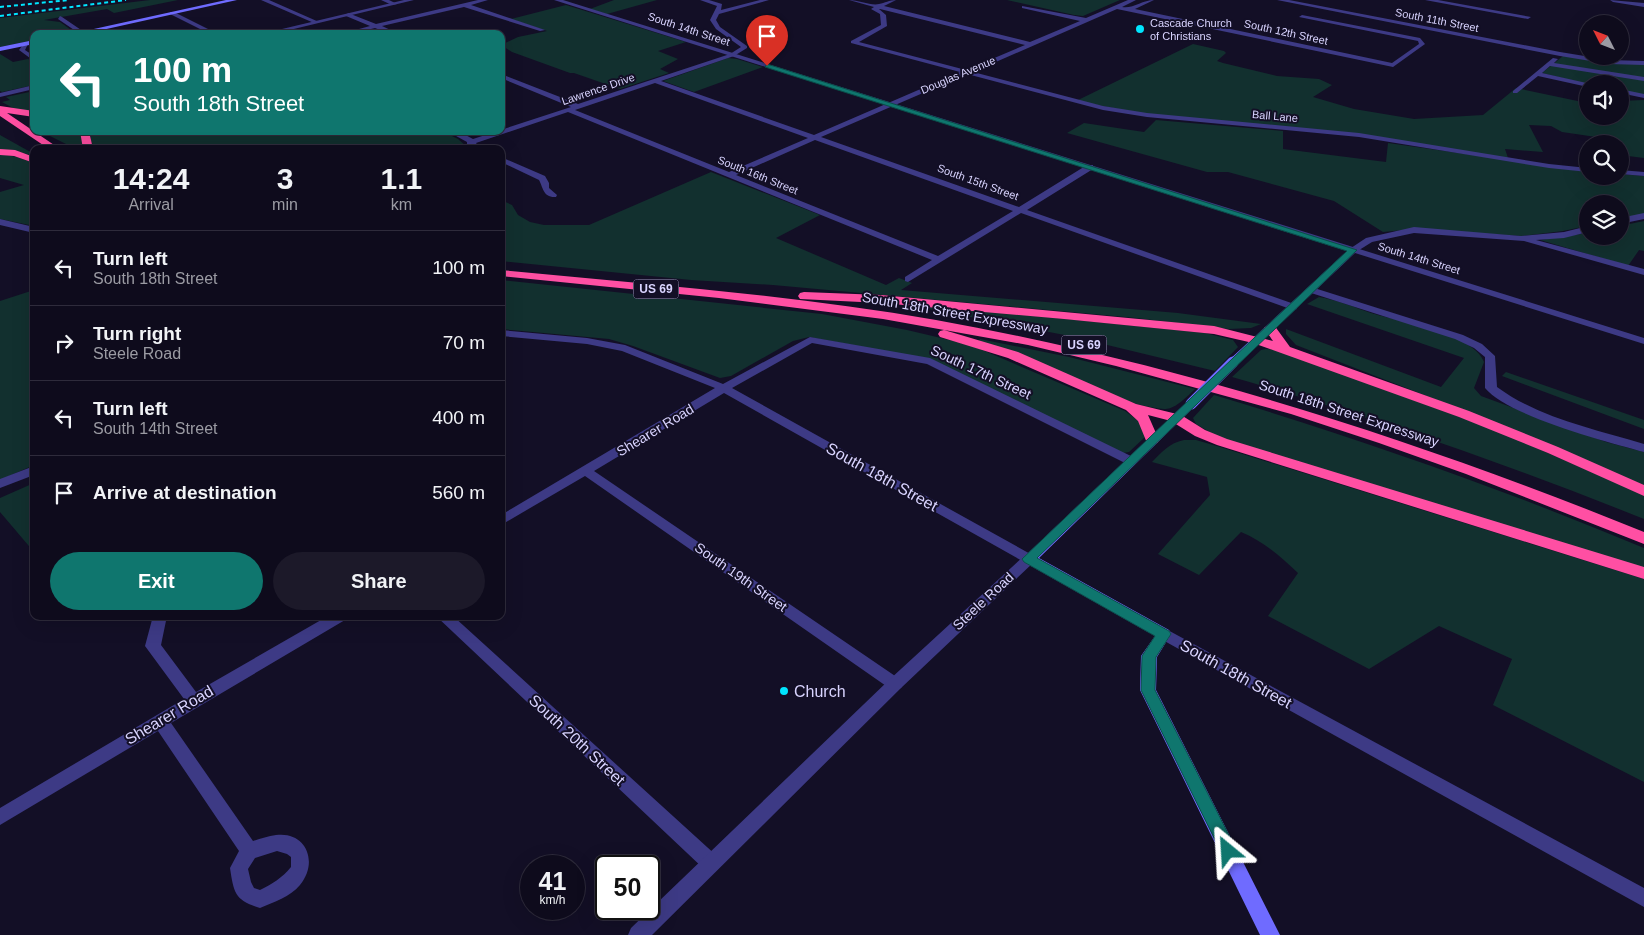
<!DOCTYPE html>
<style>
:root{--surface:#0e0b1c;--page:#1c1929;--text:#f1f3f6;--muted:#9b9ba3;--line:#2e2b3b;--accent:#0f766e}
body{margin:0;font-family:Arial,sans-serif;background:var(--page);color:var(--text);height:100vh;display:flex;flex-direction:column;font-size:19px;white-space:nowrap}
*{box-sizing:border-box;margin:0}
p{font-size:16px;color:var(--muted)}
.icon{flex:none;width:28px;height:28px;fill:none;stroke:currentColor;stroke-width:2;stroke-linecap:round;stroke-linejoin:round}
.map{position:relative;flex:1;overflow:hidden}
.sheet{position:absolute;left:30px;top:145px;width:475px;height:475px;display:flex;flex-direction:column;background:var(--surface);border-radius:10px;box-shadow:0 5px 20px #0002,0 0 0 1px var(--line)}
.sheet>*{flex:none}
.top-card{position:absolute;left:30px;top:30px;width:475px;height:105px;border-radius:10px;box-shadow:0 5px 20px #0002,0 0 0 1px var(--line);background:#0f766e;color:#fff;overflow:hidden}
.needle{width:32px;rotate:312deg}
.controls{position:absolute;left:1579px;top:15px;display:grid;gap:10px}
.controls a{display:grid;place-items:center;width:50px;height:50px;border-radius:50%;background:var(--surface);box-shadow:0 5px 20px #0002,0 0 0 1px var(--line);font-size:25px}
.speed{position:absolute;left:520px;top:855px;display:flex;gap:10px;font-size:25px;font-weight:700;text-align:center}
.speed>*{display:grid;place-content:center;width:65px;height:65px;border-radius:50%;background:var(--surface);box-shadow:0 5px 20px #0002,0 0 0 1px var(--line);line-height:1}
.speed small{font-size:12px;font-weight:400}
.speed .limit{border:2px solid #111;border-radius:8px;background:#fff;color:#111}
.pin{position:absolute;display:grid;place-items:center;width:42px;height:42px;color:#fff;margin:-51px -21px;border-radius:50% 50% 50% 0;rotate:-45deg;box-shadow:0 0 5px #0007}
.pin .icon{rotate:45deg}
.me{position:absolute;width:55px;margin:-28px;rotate:333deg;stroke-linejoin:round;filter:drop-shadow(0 0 4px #0008)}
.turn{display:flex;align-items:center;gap:18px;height:105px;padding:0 20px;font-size:22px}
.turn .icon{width:65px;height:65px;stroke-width:2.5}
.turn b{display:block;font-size:35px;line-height:42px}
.eta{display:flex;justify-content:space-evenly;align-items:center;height:85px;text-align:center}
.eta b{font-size:30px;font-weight:800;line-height:35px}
.primary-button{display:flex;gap:10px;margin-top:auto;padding:10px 20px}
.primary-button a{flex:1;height:58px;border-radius:30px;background:var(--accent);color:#fff;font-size:20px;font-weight:800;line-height:58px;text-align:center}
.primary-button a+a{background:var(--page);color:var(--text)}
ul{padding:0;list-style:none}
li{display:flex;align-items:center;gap:15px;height:75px;padding:0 20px;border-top:1px solid var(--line)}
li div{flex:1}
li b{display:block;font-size:19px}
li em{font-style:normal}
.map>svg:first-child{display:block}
.green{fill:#12302f}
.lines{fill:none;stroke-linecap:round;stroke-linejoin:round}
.minor{fill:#3d3a85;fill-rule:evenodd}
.tertiary{fill:#3d3a85;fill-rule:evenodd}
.secondary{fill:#6f6bff;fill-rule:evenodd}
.motorway{fill:#ff4fa3;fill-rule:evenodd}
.rail{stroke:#00e5ff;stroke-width:2;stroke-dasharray:4 3;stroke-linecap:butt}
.secondary-bridge{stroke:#6f6bff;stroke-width:11}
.route{fill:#0f766e;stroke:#0a4d48}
.poi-dot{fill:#00e5ff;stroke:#130f26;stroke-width:2}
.labels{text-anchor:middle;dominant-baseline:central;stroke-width:4;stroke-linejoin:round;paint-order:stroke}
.far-street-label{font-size:11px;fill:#d9d4ff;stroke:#130f26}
.far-poi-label{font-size:11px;fill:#d9d4ff;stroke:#130f26;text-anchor:start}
.shield{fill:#130f26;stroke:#9e99be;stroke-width:1}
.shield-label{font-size:12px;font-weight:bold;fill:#d9d4ff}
.street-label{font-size:14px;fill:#d9d4ff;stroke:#130f26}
.near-street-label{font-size:16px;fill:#d9d4ff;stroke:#130f26}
.near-poi-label{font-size:16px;fill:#d9d4ff;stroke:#130f26;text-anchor:start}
</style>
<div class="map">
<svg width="1644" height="935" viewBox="0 0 1644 935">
<rect width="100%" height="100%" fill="#130f26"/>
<path class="green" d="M150,0H178L114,13L107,9L44,20L60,22L74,32L63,34H34V40L0,47V18Z
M614,0H657L607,14L590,9Z
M1007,0H1120L1083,16L1074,15Z
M566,5L686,42L658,51L678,59L660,69L669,73L620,89L574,73H570L512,52L501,45L518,37L547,31L511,19Z
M1193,44L1224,51L1226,53L1217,61L1223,63L1277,76L1319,79L1332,85L1313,97L1354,109L1414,119L1483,115L1516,88L1587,103L1588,116H1620V101L1644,100V158L1620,155V144H1605L1603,138L1562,132L1551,126L1529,125L1543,152L1505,149L1508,158L1356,134L1150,115L1076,101Z
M0,54L13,62L28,59L34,62V85L2,92L0,91Z
M1563,56L1644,64V96L1620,91V84H1587L1542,73Z
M728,58L737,59L763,67L694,92L663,81Z
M34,91V112L13,108L2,102L10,100L6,97Z
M1156,120L1283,131V149L1386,162L1388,143L1587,171L1588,176H1620V174L1644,176V214L1620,219V204H1588L1587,226L1563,231L1521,236L1416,229L1383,232L1334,201L1228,172H1207L1067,133L1084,123L1144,132Z
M40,131H80L85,149H76Z
M91,131H442L458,139L466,146L459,149H95L91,141Z
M0,135L34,154V156L19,152L0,150Z
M0,154L17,157L34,163V226L0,219V192L24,185L0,178Z
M711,172L820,215L776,238L886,285L899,278L912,283L901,290L1178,313L1261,324L1251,328L1229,329L1136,318L773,285L691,280L501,261V200L512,205L518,215L530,222L544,225H589Z
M1644,221V251L1639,250L1628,266L1540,240L1587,233L1588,236H1620V226Z
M501,280L822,314L907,330L958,342L980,349L1125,411L1140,422L1145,437L1129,452L1123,453L918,357L809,337L793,341L731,376L720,378L633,346L609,339L501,329Z
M34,290V465L0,480V301Z
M1319,297C1337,300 1354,307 1371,313C1397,321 1475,334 1484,362L1474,388L1481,396L1606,442L1644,452V487L1437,400L1296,345L1286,334V329L1441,387L1464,358L1307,304Z
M918,304L1205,333L1233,340L1238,347L1215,371L1070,336L918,307Z
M980,339L1069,357L1195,389C1169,414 1170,411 1136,404L979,341Z
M1266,349L1276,350L1498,431L1644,495V519C1509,465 1372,417 1232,377L1261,350Z
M1506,372L1644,420V429L1502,376Z
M1214,395C1360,439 1503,489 1644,548V568L1218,437L1196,424L1193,418Z
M1184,440H1196L1220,447L1644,579V782L1493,705L1512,659L1439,626L1369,669L1268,616L1298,573C1280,556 1263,541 1241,532L1199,575L1158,554L1210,495L1207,477L1152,462C1162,452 1169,443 1184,440Z
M34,483V552L0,512V498Z"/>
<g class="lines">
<path class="minor" d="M261,0H269L319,22L314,23Z
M381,0H389L397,4L392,5Z
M478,0H488L471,5L545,30L540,31L464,7L382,26L399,34H390L375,28L351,34L348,32L370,26L346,16L348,13L376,24Z
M700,0H709L722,4L721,10L760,0H769L719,14L716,20L720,27L747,46V48L734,56L661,81L814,135L960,72L851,43V41L881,25L880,14L871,9L874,7L849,0C859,0 871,6 879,4C885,3 889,0 896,0L884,6L1030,42L1080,21L1022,8V6L1086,18L1128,0H1136L1122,7C1133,9 1142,0 1154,0L1135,9L1392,63L1419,44L1418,41L1299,17L1302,15L1420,38L1425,44L1393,67L1117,9L973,72L1103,106L1147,113L1359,133L1549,164L1588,168V172L1549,168L1359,137L1147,117L1103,110L967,74L821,137L1019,207L1087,165H1093V169L1027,210L1297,305V309L1293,310L1021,213L908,282L905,281V277L932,260L568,112L476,143L479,147L477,149H472L467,145V142L447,131H458L473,139L571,107L501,78V74L578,104L730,54L741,47L716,29L710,20L717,6ZM879,9H880L1025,45L966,70L859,42L887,26L886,15ZM655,83L808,138L729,172L575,110ZM815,140L1013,211L938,256L736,175Z
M1277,0H1289L1560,52L1609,60L1644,61V65L1609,64L1560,56Z
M1425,0H1438L1531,17L1528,19Z
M1610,0L1644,3V7L1613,2Z
M170,12H174L218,34H210L170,14Z
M60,16L62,17L87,34H80L58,19Z
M25,42L28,44L25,50L34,56V61L19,50Z
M1553,58L1558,59L1554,63L1644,77V81L1550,66L1542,73L1591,84H1588V87L1538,76L1517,93H1513V91Z
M1620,89L1644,94V98L1620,93Z
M501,157L545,176L549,183V188L557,195L556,197C543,198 543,187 539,180L501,162Z
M1620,170L1644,172V176L1620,174Z
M1644,213V219L1620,224V218Z
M0,219L34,227V233L0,225Z
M1588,226V232L1564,238L1536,240L1644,269V275L1524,241L1414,233L1372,242L1356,252H1350L1348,250L1366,238L1414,227L1521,236L1564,232Z
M1311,287L1463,335L1482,344L1495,356L1497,387C1539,418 1594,429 1644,444V452C1607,442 1508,416 1485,388V357L1474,348L1455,339L1308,292V288Z
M501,330L587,338L625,345L723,384L810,337L930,358L1135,458L1137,461L1131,465L1127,464L927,364L812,343L732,388L1034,556L1036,559L1034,562H1024L724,393L594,471L901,680L903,684L901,688L895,690L889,688L585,476L501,525V515L715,388L622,351L587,344L501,336Z
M34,466V475L0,488V479Z
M153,616H167L161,645L196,692L328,616H347L345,620L171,723L253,841C260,839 268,836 276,835C306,831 319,862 300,885C290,897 274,902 260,908C235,900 234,894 230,868L239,851L158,731L0,825V808L184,699L145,646ZM277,851L287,854L291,857V867C282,878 272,884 260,890L254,888L251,882L248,869L255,858Z
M436,616H453L718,857L720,863L718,869L711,872L704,869Z
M1164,628L1644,888V907L1159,638L1157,634L1159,630Z"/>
<path class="tertiary" d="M404,0H414L273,34H261Z
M554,0H563L1644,338V344L1355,253L1261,342H1253L1252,340L1253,338L1347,251Z
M34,85V89L0,97V93Z
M1029,554L1034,556L1036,559L1034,562L901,688L652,935H628L631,928L889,680L1024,556Z"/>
<path class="secondary" d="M226,0H237L84,34H71Z
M34,40V44L0,51V47Z
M1257,337L1261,338L1262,340L1261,342L1237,364H1229L1228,362L1229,360L1253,338Z
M1191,401L1197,404L1195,406L1039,558L1169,630L1171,634L1157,657L1156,690L1280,935H1260L1140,690L1141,656L1155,636L1024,562L1022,559L1187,402Z"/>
<path class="motorway" d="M0,106L34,111V117L7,113L60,149H49L0,116Z
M80,131H89L93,149H83Z
M0,149L15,150L34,157V163L14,156L0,155Z
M501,270C646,284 792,295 936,320C1180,364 1415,439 1644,532V544L1466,474L1379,443L1291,414L1116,366L1028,345L883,319L719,298L501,276Z
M804,292L881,295L1214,326L1273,341L1264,328L1270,324L1274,325L1290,347L1469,411L1558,447L1644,485V496L1548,453L1459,417L1253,343L1214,334L1064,319L881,303L800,299L798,296L800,293Z
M944,330L1018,352L1136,404L1181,415L1205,430L1227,439L1644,567V579L1217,445L1195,436L1171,421L1148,415L1159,440L1157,443H1147L1138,421L1126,410L1008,358L940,337L938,334L940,331Z"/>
<path class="rail" d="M0,7L69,0
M0,16L126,0"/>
<path class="secondary-bridge" d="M1191,404L1233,362"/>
</g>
<path class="route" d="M767,64L1357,250L1037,558L1169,631L1171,634L1156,657L1155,690L1234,845L1237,851L1234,856L1228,859L1223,856L1141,690L1142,656L1155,636L1024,562L1022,559L1254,338L1347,251L765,67Z"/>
<g class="poi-dot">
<circle cx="1140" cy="29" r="5"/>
<circle cx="784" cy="691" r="5"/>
</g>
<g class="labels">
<g class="far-street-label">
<text transform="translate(1437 20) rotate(11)">South 11th Street</text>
<text transform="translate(689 29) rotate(18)">South 14th Street</text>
<text transform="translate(1286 32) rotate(12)">South 12th Street</text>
<text transform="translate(958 75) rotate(-23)">Douglas Avenue</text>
<text transform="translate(598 89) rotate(-19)">Lawrence Drive</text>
<text transform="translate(1275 116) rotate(5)">Ball Lane</text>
<text transform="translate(758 175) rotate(22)">South 16th Street</text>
<text transform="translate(978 182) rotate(20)">South 15th Street</text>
<text transform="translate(1419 258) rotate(17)">South 14th Street</text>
</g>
<g class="far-poi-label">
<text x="1150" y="23">Cascade Church<tspan x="1150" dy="13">of Christians</tspan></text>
</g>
<g class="shield">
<rect x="633.5" y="279.5" width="45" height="19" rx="4"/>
<rect x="1061.5" y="335.5" width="45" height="19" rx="4"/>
</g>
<g class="shield-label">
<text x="656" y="289">US 69</text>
<text x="1084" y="345">US 69</text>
</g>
<g class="street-label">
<text transform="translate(955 313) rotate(10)">South 18th Street Expressway</text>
<text transform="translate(981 372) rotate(25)">South 17th Street</text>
<text transform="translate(1349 413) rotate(18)">South 18th Street Expressway</text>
<text transform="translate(655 430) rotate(-31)">Shearer Road</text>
<text transform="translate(741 577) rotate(35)">South 19th Street</text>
<text transform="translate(983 601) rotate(-43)">Steele Road</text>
</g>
<g class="near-street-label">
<text transform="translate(882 477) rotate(29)">South 18th Street</text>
<text transform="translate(1236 674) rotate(29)">South 18th Street</text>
<text transform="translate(169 715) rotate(-31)">Shearer Road</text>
<text transform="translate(577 740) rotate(43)">South 20th Street</text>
</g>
<g class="near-poi-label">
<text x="794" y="691">Church</text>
</g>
</g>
</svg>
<div class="controls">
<a><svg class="needle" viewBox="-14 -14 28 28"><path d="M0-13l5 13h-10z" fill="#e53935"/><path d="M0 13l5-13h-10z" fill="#9b9ba3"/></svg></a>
<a><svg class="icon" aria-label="sound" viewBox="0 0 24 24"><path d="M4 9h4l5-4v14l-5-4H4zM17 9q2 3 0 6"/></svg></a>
<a><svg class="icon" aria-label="search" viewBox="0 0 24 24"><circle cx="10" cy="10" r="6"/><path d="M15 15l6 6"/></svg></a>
<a><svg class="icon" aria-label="layers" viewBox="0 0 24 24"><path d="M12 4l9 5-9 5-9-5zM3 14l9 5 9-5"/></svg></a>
</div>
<div class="speed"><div>41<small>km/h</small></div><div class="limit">50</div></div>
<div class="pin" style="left:767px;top:66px;background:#d93025"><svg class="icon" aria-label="arrive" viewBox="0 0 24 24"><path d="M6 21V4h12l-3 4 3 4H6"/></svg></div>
<svg class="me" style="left:1228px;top:851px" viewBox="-20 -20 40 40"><path d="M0-17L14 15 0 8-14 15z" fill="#0f766e" stroke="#fff" stroke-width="4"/></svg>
<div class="top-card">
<div class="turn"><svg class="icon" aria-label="left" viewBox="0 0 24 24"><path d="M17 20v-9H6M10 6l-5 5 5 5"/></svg><div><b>100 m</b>South 18th Street</div></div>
</div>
<section class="sheet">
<div class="eta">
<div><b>14:24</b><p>Arrival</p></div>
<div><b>3</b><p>min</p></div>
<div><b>1.1</b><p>km</p></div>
</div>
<ul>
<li><svg class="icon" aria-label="left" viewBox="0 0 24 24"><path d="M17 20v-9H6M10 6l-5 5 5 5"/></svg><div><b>Turn left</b><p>South 18th Street</p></div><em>100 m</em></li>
<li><svg class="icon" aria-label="right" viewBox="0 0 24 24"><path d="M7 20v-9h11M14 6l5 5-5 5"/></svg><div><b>Turn right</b><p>Steele Road</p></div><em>70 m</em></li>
<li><svg class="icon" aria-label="left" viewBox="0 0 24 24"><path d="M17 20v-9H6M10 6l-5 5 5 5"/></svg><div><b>Turn left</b><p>South 14th Street</p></div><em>400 m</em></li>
<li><svg class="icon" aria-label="arrive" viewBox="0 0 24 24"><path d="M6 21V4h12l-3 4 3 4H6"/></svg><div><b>Arrive at destination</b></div><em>560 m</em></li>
</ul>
<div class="primary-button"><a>Exit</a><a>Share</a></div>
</section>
</div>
